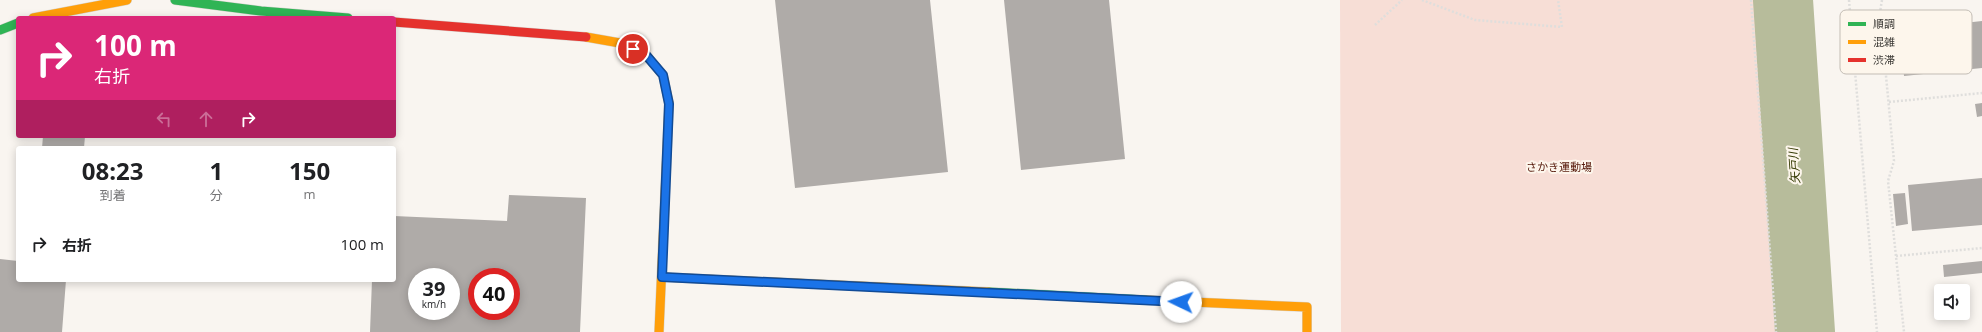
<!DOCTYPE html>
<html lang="ja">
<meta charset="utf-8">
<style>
:root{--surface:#fff;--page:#f2f2f2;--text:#202124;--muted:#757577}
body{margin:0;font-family:"Open Sans","Noto Sans JP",sans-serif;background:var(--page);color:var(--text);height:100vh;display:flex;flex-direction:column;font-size:15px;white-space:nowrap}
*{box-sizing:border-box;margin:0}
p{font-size:13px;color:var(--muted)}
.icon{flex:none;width:22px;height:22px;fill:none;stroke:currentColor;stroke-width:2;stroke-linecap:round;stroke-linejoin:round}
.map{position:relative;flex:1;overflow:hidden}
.sheet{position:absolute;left:16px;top:146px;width:380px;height:136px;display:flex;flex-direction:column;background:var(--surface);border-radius:4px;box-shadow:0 2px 10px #0003}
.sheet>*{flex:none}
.hud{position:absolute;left:16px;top:16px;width:380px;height:122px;border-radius:4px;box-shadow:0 2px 10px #0003;background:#db2777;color:#fff;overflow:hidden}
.tools{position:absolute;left:1934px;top:284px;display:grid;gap:8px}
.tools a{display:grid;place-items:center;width:36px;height:36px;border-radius:4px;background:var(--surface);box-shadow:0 2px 10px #0003;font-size:20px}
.speed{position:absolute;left:408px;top:268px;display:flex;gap:8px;font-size:20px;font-weight:700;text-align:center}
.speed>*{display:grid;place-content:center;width:52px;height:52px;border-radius:50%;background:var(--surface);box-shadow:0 2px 10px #0003;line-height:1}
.speed small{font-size:10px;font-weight:400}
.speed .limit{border:6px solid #d22;background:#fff;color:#111}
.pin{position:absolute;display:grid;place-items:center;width:34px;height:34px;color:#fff;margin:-17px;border:2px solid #fff;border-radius:50%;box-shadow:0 1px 4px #0007}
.me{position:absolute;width:44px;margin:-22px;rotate:273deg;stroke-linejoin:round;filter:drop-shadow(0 0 3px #0008)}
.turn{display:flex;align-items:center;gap:14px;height:84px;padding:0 12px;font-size:18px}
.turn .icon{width:52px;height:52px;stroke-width:2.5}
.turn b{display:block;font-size:28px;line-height:34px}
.lanes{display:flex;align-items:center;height:38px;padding:0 12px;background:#0003;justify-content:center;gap:20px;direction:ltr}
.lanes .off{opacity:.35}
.eta{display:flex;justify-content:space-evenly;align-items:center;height:68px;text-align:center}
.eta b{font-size:24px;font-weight:700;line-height:28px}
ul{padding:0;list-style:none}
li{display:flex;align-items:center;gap:12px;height:60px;padding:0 12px}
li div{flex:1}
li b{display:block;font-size:15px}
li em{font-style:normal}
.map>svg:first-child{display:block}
.green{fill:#f7ded6}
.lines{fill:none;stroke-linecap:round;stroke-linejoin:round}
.river{stroke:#b7bc9b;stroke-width:60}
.building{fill:#afaba8;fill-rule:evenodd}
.fast-casing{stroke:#d6d3ce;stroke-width:10}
.slow-casing{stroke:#d6d3ce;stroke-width:10}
.jam-casing{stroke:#d6d3ce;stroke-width:10}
.path{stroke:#dfdedc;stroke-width:2.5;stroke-dasharray:2 2;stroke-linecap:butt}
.fast{stroke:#30b455;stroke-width:9}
.slow{stroke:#ff9f0a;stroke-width:9}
.jam{stroke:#e5322d;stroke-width:9}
.route-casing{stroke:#114b97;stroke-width:10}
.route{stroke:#1a73e8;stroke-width:7}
.labels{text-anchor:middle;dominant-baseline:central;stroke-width:4;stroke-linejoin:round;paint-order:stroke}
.park-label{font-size:11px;fill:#561a0b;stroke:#fdf6ec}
.water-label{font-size:12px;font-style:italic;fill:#323801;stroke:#fdf6ec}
.key{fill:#fdf6ec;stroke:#c3bdb5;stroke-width:1}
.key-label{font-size:11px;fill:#3b3935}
</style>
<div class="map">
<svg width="1982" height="332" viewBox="0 0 1982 332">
<rect width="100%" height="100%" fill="#f9f5f0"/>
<path class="green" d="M1340,0H1757L1779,332H1341Z"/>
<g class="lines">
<path class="river" d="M1783,0L1805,332"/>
</g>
<path class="building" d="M775,0H930L948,172L795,188Z
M1004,0H1109L1125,159L1021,170Z
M1982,21V68L1904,76L1900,30Z
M1982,103V116L1977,117L1975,104Z
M43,136H85L84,148H42Z
M1982,178V225L1912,231L1908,185Z
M1905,193L1908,224L1896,226L1893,194Z
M509,195L586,198L580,332H370L372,280H394V216L507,221ZM417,277H451V311H417ZM477,277H511V311H477Z
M0,259L18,261V280H66L62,332H0Z
M1982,261V273L1944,277L1943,265Z"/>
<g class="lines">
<defs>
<path id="fast" d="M175,0L261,11L348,18
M0,30L18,23
M989,292L1146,300"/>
<path id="slow" d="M33,18L127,0
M586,37L620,43L646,55L663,75L669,103L659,332
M662,277L989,292
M1146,300L1307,307V332"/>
<path id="jam" d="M394,22L586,37"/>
</defs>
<use href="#fast" class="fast-casing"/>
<use href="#slow" class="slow-casing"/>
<use href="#jam" class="jam-casing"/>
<path class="path" d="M1422,0L1475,20L1562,27L1558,0
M1751,0L1776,332
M1849,0L1877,332
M1882,0L1880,12L1894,161L1888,181L1904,332
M1375,25L1402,0
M1889,102L1982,93
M1896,256L1982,248"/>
<use href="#fast" class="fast"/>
<use href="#slow" class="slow"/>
<use href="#jam" class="jam"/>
</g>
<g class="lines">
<defs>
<path id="route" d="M633,49L646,55L663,75L669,104L662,277L1181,302"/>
</defs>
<use href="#route" class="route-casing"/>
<use href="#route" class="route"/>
</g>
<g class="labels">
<g class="park-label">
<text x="1559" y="166">さかき運動場</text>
</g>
<g class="water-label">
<text transform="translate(1794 166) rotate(-94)">矢戸川</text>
</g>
</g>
<rect x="1840" y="10" width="132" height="64" rx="6" class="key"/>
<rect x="1848" y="22" width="18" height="4" fill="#30b455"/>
<rect x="1848" y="40" width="18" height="4" fill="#ff9f0a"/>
<rect x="1848" y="58" width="18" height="4" fill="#e5322d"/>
<g class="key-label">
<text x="1873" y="28">順調</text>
<text x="1873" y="46">混雑</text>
<text x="1873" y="64">渋滞</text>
</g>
</svg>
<div class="tools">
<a><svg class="icon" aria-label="sound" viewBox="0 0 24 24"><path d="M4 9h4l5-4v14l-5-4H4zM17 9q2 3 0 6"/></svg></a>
</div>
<div class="speed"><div>39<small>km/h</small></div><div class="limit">40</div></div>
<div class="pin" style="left:633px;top:49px;background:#d93025"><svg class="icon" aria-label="arrive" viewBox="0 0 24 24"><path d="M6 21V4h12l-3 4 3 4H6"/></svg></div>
<svg class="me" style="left:1181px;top:302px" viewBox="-20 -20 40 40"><circle r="19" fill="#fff"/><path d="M0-13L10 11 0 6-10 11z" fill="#1a73e8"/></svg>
<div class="hud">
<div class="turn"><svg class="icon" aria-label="right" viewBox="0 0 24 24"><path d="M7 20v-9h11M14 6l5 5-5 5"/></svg><div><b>100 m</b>右折</div></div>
<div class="lanes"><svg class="icon off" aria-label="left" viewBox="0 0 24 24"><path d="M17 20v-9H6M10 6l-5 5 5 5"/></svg><svg class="icon off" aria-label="ahead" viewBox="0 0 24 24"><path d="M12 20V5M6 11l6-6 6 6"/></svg><svg class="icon" aria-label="right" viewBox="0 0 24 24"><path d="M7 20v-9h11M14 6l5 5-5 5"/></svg></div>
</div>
<section class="sheet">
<div class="eta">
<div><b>08:23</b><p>到着</p></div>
<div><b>1</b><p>分</p></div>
<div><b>150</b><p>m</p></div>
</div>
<ul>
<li><svg class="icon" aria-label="right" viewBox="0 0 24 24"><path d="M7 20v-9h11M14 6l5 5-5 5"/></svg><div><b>右折</b></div><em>100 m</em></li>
</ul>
</section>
</div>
